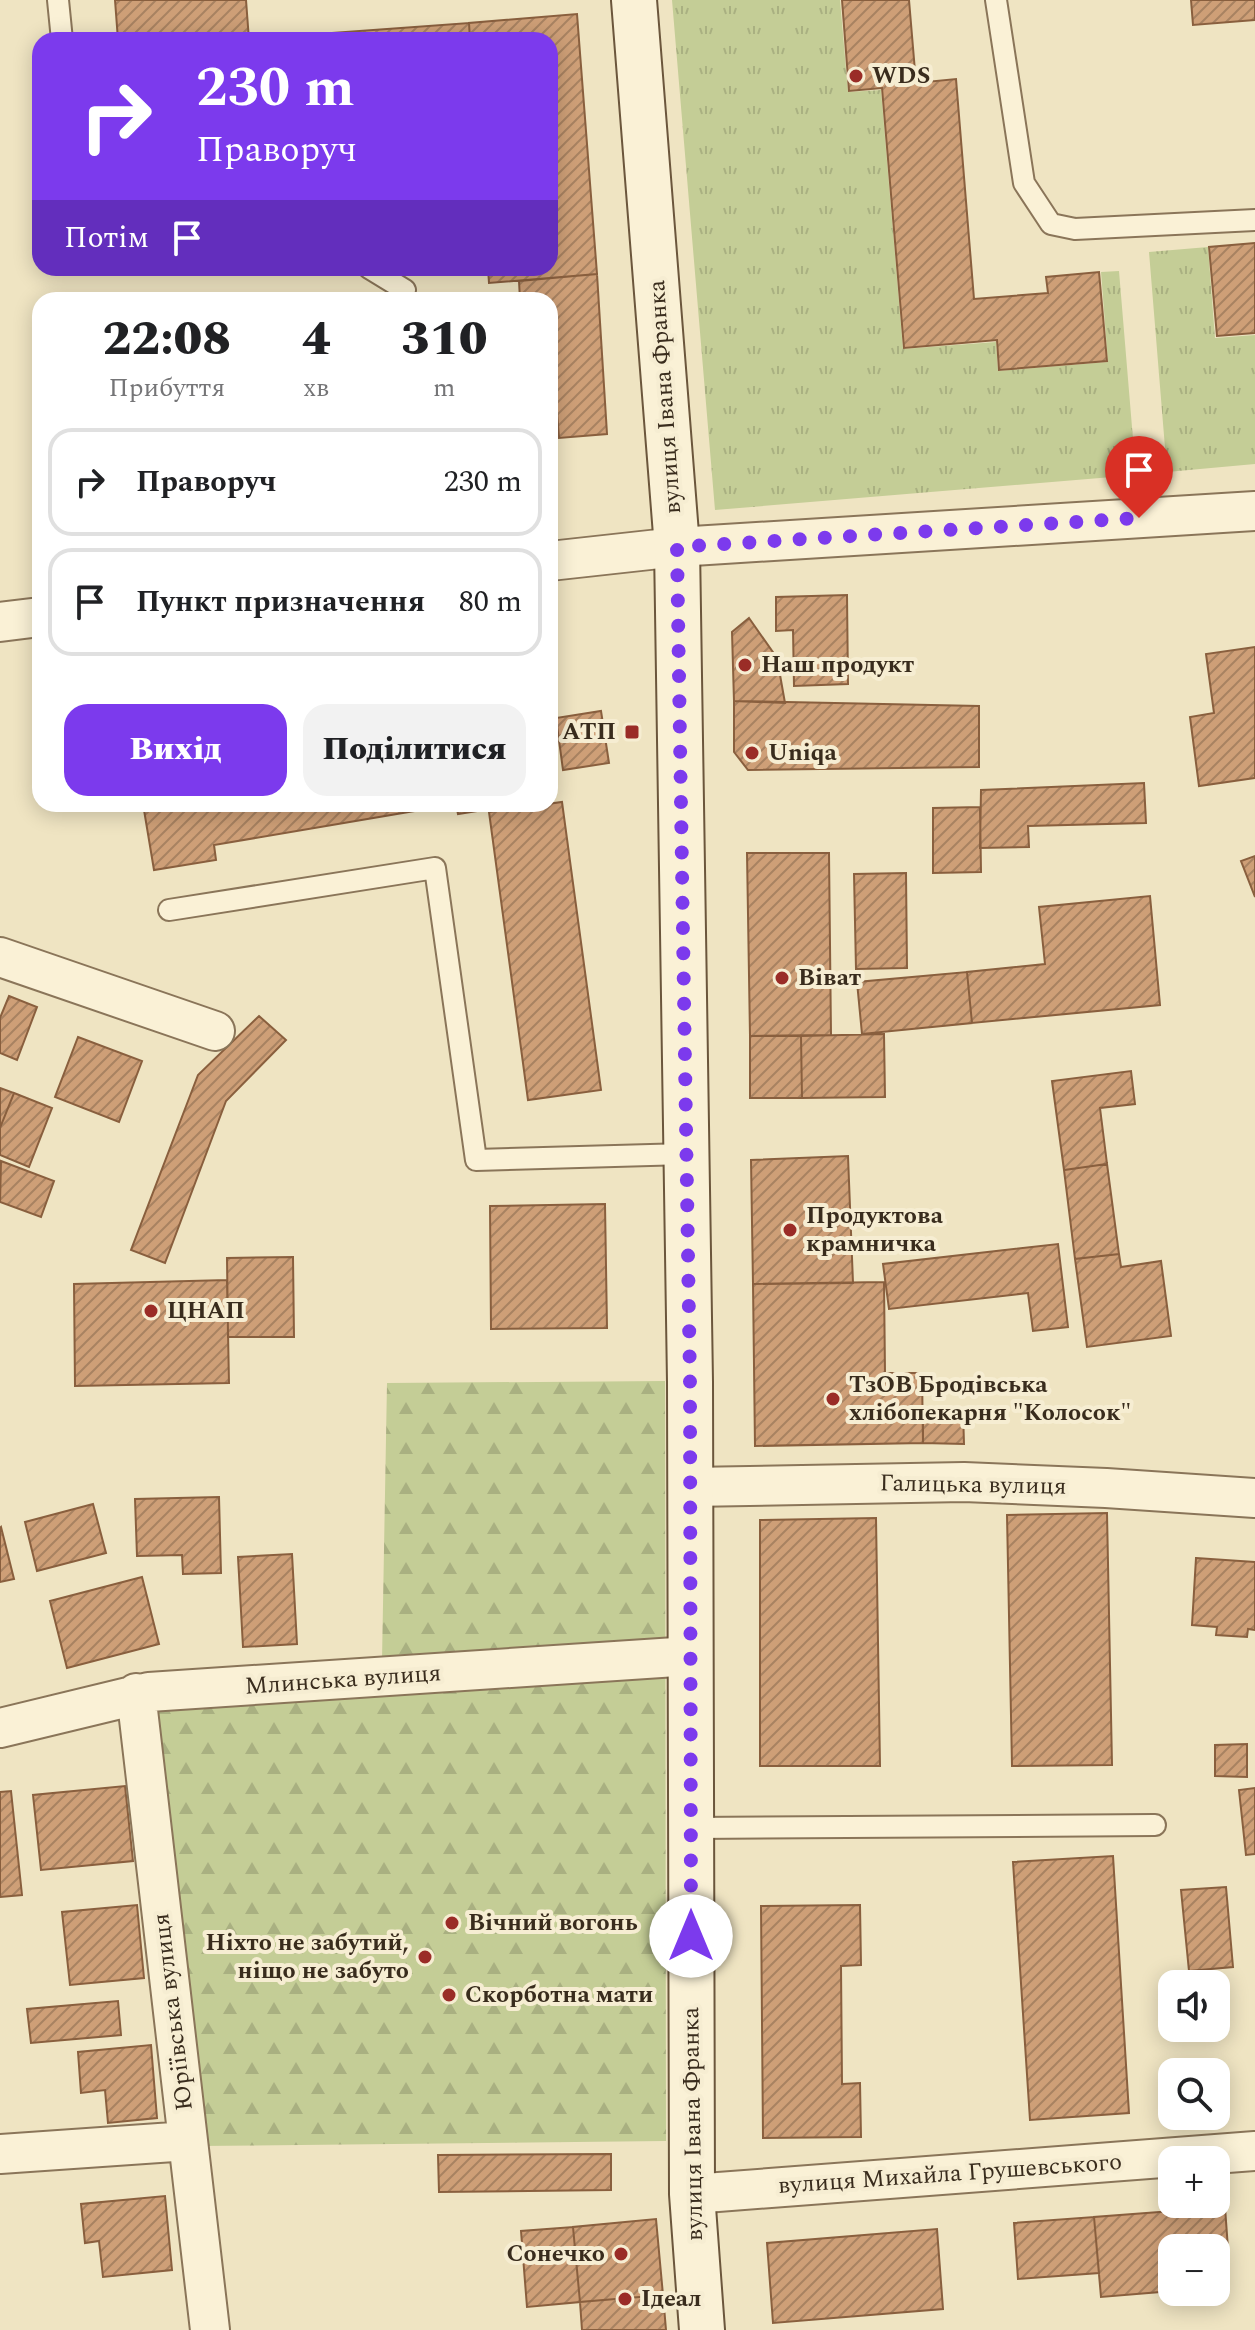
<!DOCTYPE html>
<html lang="uk">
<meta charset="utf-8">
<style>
:root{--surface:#fff;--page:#f2f2f2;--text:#202124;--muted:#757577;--line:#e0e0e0;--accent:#7c3aed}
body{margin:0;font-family:Spectral,serif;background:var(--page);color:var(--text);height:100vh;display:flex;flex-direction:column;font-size:30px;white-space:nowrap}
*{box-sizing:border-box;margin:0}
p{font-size:26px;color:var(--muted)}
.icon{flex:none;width:44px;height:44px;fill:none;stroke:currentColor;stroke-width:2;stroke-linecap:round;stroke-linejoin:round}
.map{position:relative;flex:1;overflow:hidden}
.side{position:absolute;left:32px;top:292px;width:526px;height:520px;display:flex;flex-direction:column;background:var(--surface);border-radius:24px;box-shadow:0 4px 20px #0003}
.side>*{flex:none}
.top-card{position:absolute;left:32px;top:32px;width:526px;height:244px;border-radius:24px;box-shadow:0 4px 20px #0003;background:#7c3aed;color:#fff;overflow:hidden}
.buttons{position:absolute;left:1158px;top:1970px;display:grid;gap:16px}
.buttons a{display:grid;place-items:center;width:72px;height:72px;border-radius:16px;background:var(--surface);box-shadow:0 4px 20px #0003;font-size:40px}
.pin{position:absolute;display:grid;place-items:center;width:68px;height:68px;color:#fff;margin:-82px -34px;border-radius:50% 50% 50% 0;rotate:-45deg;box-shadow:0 0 8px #0007}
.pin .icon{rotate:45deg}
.me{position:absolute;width:88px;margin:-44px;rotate:0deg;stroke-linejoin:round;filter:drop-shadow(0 0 6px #0008)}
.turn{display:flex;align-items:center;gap:28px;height:168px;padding:0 32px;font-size:36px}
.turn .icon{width:104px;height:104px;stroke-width:2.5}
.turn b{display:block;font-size:56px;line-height:68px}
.then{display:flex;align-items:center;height:76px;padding:0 32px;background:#0003;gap:16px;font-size:30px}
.eta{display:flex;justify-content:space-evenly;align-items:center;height:136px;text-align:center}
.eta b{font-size:48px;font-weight:800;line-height:56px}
.button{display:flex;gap:16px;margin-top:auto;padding:16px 32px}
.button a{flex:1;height:92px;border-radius:24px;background:var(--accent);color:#fff;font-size:32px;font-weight:800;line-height:92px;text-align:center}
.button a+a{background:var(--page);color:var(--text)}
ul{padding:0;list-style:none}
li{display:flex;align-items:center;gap:24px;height:108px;margin:0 16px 12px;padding:0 16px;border:4px solid var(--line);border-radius:24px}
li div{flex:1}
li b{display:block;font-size:30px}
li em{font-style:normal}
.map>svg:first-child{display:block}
.grass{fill:url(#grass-tufts)}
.forest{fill:url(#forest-firs)}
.building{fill:url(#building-hatch);stroke:#895f3e;stroke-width:2}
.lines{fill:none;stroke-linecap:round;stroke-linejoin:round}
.lane-casing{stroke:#8a7559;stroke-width:24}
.street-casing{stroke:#8a7559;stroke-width:42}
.secondary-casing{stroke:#6b563c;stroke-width:48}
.lane{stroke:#faf1d6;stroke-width:20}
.street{stroke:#faf1d6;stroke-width:38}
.secondary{stroke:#faf1d6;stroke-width:44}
.route{stroke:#7c3aed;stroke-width:14;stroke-dasharray:0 25.2}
.poi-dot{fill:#9a2c27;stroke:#f6edd2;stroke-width:3}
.labels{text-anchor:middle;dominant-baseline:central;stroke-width:8;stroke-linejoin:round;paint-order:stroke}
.poi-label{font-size:24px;font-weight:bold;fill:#392c1d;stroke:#f6edd2;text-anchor:start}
.street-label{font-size:24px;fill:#392c1d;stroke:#f6edd2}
</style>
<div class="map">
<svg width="1255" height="2330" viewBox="0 0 1255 2330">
<defs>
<pattern id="grass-tufts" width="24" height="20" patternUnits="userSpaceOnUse" patternTransform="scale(2)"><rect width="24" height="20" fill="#c4cd96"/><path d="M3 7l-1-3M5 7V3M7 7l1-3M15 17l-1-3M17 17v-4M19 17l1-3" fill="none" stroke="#a9b081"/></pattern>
<pattern id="forest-firs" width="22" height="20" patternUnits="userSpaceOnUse" patternTransform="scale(2)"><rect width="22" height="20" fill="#c4cd96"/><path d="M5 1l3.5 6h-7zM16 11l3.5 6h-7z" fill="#a9b081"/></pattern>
<pattern id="building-hatch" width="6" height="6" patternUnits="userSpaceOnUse" patternTransform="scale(2)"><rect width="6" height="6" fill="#ce9f77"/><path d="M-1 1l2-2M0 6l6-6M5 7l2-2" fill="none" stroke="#a88261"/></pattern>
</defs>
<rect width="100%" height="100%" fill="#efe4c2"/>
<path class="grass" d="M672,0H840L848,92L881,90L903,349L996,342L998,371L1108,362L1101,272L1119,271L1136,475L715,510Z
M1208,247L1215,338L1255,335V464L1167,472L1149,252Z"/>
<path class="forest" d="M665,1381L666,2141L198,2146L150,1706L382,1660L387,1383Z"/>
<path class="building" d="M115,0H246L249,40H118Z
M842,0H909L916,83L956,79L974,299L1048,293L1046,277L1099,272L1107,361L999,370L997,340L904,348L882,88L849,91Z
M1191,0H1255V20L1193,25Z
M577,14L597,274L489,283L488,268H550V40H470L469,23Z
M469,23L470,40H251L318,34Z
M1255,243V333L1217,336L1209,247Z
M597,274L607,434L559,438L557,412H550V300H520L519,281Z
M847,595L848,684L794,686L793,630L776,631V597Z
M749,618L777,658L785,703L734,701L732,632Z
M1255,647V778L1199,786L1190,717L1214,713L1206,654Z
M734,701L979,706V767L748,770L734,752Z
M601,711L609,763L563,770L556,718Z
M1144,783L1146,823L1028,826L1029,847L980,848L981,790Z
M562,802L601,1090L528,1100L489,812Z
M143,804H508L509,806L458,814L456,804L214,845L216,860L154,870Z
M980,807L981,872L933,873V808Z
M747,853H829L831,1035L750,1036Z
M1255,856V897L1241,861Z
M906,873L907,968L856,969L854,874Z
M1150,896L1160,1005L972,1023L967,972L1045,964L1039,907Z
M967,972L972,1023L862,1034L857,982Z
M9,996L37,1007L17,1060L0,1053V1018Z
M259,1016L286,1040L226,1101L165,1263L131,1250L198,1075Z
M884,1034L885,1097L802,1098L801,1036Z
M750,1036H801L802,1098H750Z
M78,1037L142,1061L119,1122L55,1097Z
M1131,1071L1135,1104L1100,1108L1107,1164L1064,1170L1052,1081Z
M0,1088L14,1093L0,1128Z
M14,1093L52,1108L29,1167L0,1155V1128Z
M848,1156L853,1283L753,1284L751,1160Z
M1,1161L54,1181L41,1217L0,1202Z
M1107,1164L1119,1254L1075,1259L1064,1170Z
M605,1204L607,1328L491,1329L490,1206Z
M1058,1244L1068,1327L1033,1331L1028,1293L889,1309L883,1264Z
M1119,1254L1121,1267L1161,1261L1171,1336L1087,1347L1075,1259Z
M293,1257L294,1337H228L227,1258Z
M227,1280L229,1383L75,1386L74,1284Z
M884,1282L885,1373H922L923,1443L755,1446L753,1284Z
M963,1411L964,1444L923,1443V1412Z
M219,1497L221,1573L183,1574L182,1555L137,1556L135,1499Z
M93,1504L106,1553L37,1571L25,1522Z
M1107,1513L1112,1765L1012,1766L1007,1515Z
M876,1518L880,1766H760V1520Z
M1,1527L14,1579L0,1582V1528Z
M292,1554L297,1644L243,1647L238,1557Z
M1196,1558L1255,1562V1630L1248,1629L1247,1637L1216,1635L1217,1627L1192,1625Z
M142,1577L159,1644L67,1668L50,1601Z
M1247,1744V1777L1215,1776V1745Z
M125,1786L133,1861L41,1870L33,1795Z
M1255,1788V1854L1246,1855L1239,1790Z
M11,1791L22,1895L0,1897V1792Z
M1113,1856L1129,2113L1030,2120L1013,1862Z
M1226,1887L1233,1967L1189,1971L1181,1890Z
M137,1905L144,1978L70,1985L62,1912Z
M860,1905L861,1965L841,1966L842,2084L860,2083L861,2137L763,2138L761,1906Z
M118,2001L121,2035L31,2043L27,2009Z
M151,2045L157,2118L108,2123L105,2090L81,2093L78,2052Z
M611,2154V2190L439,2192L438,2155Z
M165,2196L172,2270L103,2277L99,2241L85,2243L81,2204Z
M1225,2207L1228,2249L1172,2248V2291L1101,2297L1094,2217Z
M1094,2217L1099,2273L1018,2279L1014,2223Z
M656,2219L663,2295L580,2302L573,2227Z
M573,2227L580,2302L527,2307L521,2231Z
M937,2229L943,2309L773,2323L767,2243Z
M663,2295L666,2330H582L580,2302Z"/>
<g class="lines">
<defs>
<path id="lane" d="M58,0L62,40
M996,0L1024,183L1051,224L1075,229L1255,220
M369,268L405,290
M169,910L435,868L476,1160L686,1154
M691,1828L1155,1825"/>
<path id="street" d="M550,561L677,547L1255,511
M0,622L40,617
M0,957L215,1031
M690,1487L964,1482L1106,1488L1255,1498
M136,1693L210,2330
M0,1728L149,1692L691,1656
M0,2154L188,2141
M692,2194L1255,2151"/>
<path id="secondary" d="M634,0L677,547L690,1382L692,2194L702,2330"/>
</defs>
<use href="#lane" class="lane-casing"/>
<use href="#street" class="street-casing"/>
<use href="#secondary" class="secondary-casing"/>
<use href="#lane" class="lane"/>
<use href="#street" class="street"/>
<use href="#secondary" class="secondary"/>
</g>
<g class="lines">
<path class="route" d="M691,1936L690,1382L677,547L1139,518"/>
</g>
<g class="poi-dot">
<circle cx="856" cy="76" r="8"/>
<circle cx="745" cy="665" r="8"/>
<rect x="624" y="724" width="16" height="16" rx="4"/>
<circle cx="752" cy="753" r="8"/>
<circle cx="782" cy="978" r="8"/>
<circle cx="790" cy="1230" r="8"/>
<circle cx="151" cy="1311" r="8"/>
<circle cx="833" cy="1399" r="8"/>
<circle cx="452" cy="1923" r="8"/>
<circle cx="425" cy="1957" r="8"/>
<circle cx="449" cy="1995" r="8"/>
<circle cx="621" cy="2254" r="8"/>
<circle cx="625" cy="2299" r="8"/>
</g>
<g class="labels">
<g class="poi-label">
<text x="872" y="76">WDS</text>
<text x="761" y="665">Наш продукт</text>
<text x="616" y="732" text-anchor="end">АТП</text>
<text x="768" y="753">Uniqa</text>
<text x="798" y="978">Віват</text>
<text x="806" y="1216">Продуктова<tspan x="806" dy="28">крамничка</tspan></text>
<text x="167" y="1311">ЦНАП</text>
<text x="849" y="1385">ТзОВ Бродівська<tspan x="849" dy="28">хлібопекарня "Колосок"</tspan></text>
<text x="468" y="1923">Вічний вогонь</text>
<text x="409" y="1943" text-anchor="end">Ніхто не забутий,<tspan x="409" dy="28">ніщо не забуто</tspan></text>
<text x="465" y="1995">Cкорботна мати</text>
<text x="605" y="2254" text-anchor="end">Сонечко</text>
<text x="641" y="2299">Ідеал</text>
</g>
<g class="street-label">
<text transform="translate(665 397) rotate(-94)">вулиця Івана Франка</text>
<text transform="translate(973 1485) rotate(1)">Галицька вулиця</text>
<text transform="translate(343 1680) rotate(-4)">Млинська вулиця</text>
<text transform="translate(173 2012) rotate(-97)">Юріївська вулиця</text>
<text transform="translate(693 2124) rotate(-91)">вулиця Івана Франка</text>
<text transform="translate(950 2174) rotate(-4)">вулиця Михайла Грушевського</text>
</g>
</g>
</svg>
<div class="buttons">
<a><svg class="icon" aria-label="sound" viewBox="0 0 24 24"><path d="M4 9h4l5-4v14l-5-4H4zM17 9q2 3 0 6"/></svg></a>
<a><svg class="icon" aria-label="search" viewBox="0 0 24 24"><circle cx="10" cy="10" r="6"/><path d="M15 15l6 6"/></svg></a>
<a>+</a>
<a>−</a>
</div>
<div class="pin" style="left:1139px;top:518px;background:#d93025"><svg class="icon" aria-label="arrive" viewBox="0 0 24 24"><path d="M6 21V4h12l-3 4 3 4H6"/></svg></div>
<svg class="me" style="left:691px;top:1936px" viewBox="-20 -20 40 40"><circle r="19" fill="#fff"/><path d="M0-13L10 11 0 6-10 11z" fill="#7c3aed"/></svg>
<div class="top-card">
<div class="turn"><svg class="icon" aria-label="right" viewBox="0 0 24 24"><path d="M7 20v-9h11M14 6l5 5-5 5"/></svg><div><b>230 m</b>Праворуч</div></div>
<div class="then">Потім<svg class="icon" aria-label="arrive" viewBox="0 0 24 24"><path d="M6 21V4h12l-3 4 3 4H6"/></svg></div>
</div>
<section class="side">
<div class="eta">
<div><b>22:08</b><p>Прибуття</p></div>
<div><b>4</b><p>хв</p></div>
<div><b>310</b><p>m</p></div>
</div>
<ul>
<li><svg class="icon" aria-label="right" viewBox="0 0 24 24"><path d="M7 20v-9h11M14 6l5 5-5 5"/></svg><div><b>Праворуч</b></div><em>230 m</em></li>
<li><svg class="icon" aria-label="arrive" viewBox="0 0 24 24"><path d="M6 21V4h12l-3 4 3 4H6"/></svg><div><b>Пункт призначення</b></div><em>80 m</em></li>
</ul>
<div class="button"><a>Вихід</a><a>Поділитися</a></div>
</section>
</div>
